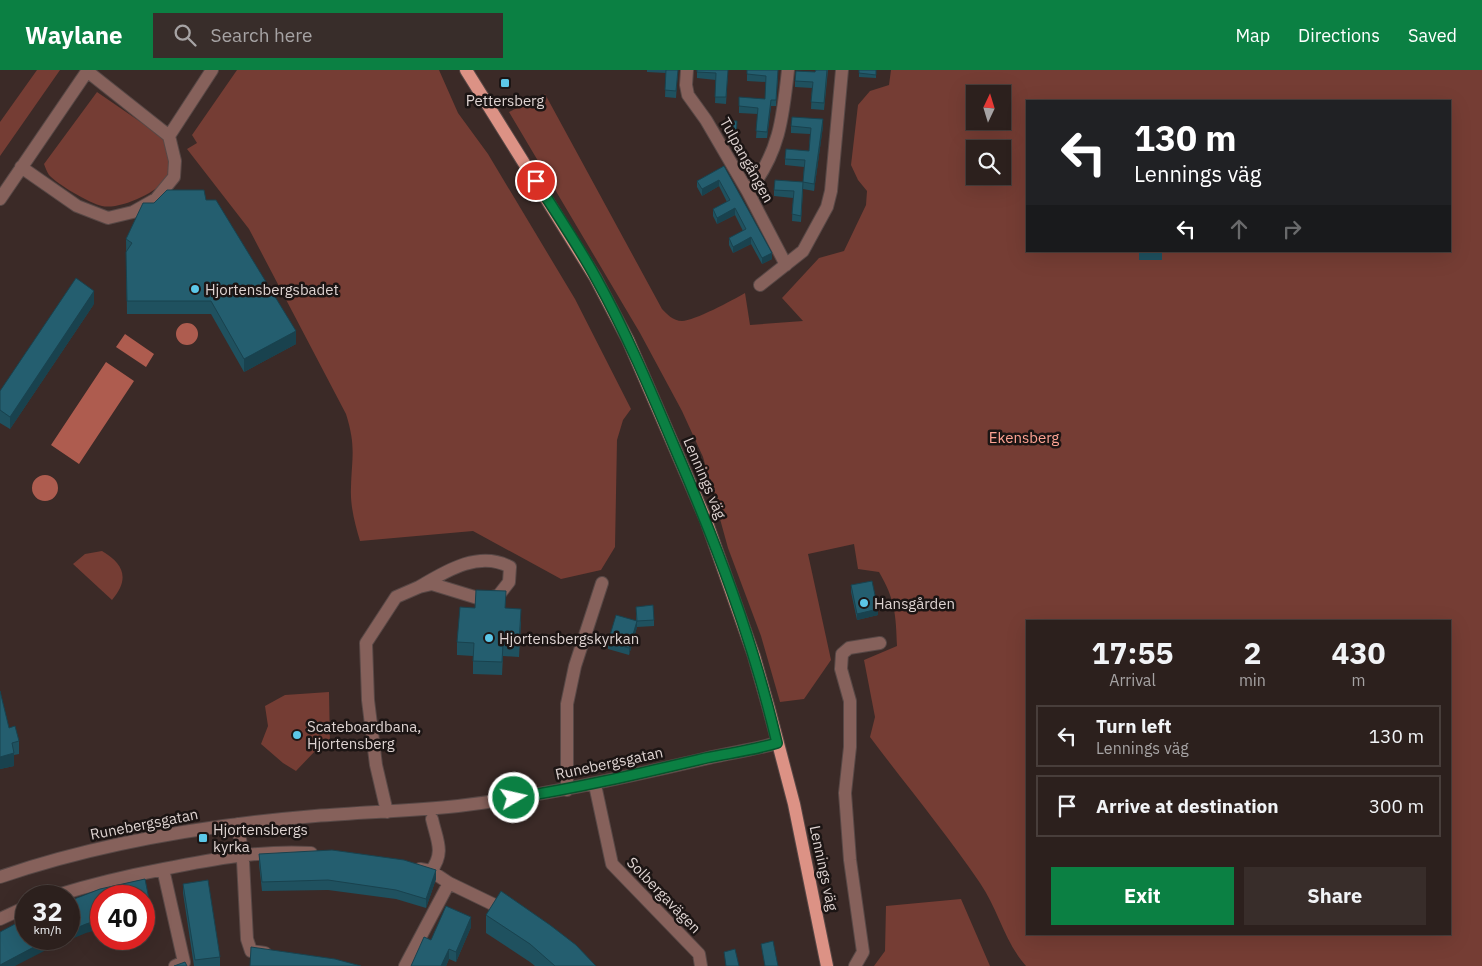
<!DOCTYPE html>
<meta charset="utf-8">
<style>
:root{--surface:#2c201d;--page:#382d2a;--text:#f1f3f6;--muted:#a6a3a4;--line:#483e3b;--accent:#0b8043}
body{margin:0;font-family:"IBM Plex Sans",sans-serif;background:var(--page);color:var(--text);height:100vh;display:flex;flex-direction:column;font-size:19px;white-space:nowrap}
*{box-sizing:border-box;margin:0}
p{font-size:16px;color:var(--muted)}
.icon{flex:none;width:28px;height:28px;fill:none;stroke:currentColor;stroke-width:2;stroke-linecap:round;stroke-linejoin:round}
.map{position:relative;flex:1;overflow:hidden}
.side{position:absolute;left:1026px;top:550px;width:425px;height:315px;display:flex;flex-direction:column;background:var(--surface);border-radius:0px;box-shadow:0 5px 20px #0002,0 0 0 1px var(--line)}
.side>*{flex:none}
.top-card{position:absolute;left:1026px;top:30px;width:425px;height:152px;border-radius:0px;box-shadow:0 5px 20px #0002,0 0 0 1px var(--line);background:#202124;color:#fff;overflow:hidden}
.needle{width:32px;rotate:4deg}
.buttons{position:absolute;left:966px;top:15px;display:grid;gap:10px}
.buttons a{display:grid;place-items:center;width:45px;height:45px;border-radius:0px;background:var(--surface);box-shadow:0 5px 20px #0002,0 0 0 1px var(--line);font-size:25px}
.speed{position:absolute;left:15px;top:815px;display:flex;gap:10px;font-size:25px;font-weight:700;text-align:center}
.speed>*{display:grid;place-content:center;width:65px;height:65px;border-radius:50%;background:var(--surface);box-shadow:0 5px 20px #0002,0 0 0 1px var(--line);line-height:1}
.speed small{font-size:12px;font-weight:400}
.speed .limit{border:8px solid #d22;background:#fff;color:#111}
.pin{position:absolute;display:grid;place-items:center;width:42px;height:42px;color:#fff;margin:-21px;border:2px solid #fff;border-radius:50%;box-shadow:0 1px 5px #0007}
.me{position:absolute;width:55px;margin:-28px;rotate:81deg;stroke-linejoin:round;filter:drop-shadow(0 0 4px #0008)}
.turn{display:flex;align-items:center;gap:18px;height:105px;padding:0 25px;font-size:22px}
.turn .icon{width:65px;height:65px;stroke-width:2.5}
.turn b{display:block;font-size:35px;line-height:42px}
.lanes{display:flex;align-items:center;height:48px;padding:0 25px;background:#0003;justify-content:center;gap:25px;direction:ltr}
.lanes .off{opacity:.35}
.eta{display:flex;justify-content:space-evenly;align-items:center;height:85px;text-align:center}
.eta b{font-size:30px;font-weight:700;line-height:35px}
.cta{display:flex;gap:10px;margin-top:auto;padding:10px 25px}
.cta a{flex:1;height:58px;border-radius:0px;background:var(--accent);color:#fff;font-size:20px;font-weight:700;line-height:58px;text-align:center}
.cta a+a{background:var(--page);color:var(--text)}
ul{padding:0;list-style:none}
li{display:flex;align-items:center;gap:15px;height:62px;margin:0 10px 8px;padding:0 15px;border:2px solid var(--line);border-radius:0px}
li div{flex:1}
li b{display:block;font-size:19px}
li em{font-style:normal}
header{display:flex;align-items:center;gap:30px;box-sizing:border-box;height:70px;padding:0 25px;background:var(--accent);color:#fff}
header strong{font-size:24px}
nav{display:flex;gap:28px;margin-inline-start:auto;font-size:18px}
.search{width:350px;height:45px;background:var(--page);display:flex;align-items:center;gap:12px;box-sizing:border-box;padding:0 18px;border-radius:0px;color:var(--muted);font-size:19px}
.map>svg:first-child{display:block}
.green{fill:#753d34;fill-rule:evenodd}
.water{fill:#ae5c4f}
.lines{fill:none;stroke-linecap:round;stroke-linejoin:round}
.minor-casing{stroke:#584846;stroke-width:14}
.major-casing{stroke:#584846;stroke-width:14}
.minor{stroke:#86615b;stroke-width:12}
.major{stroke:#dc9285;stroke-width:12}
.wall{fill:#1f515f}
.shaded-wall{fill:#19424e}
.building{fill:#245e6f;stroke:#19424e}
.route-casing{stroke:#07532c;stroke-width:12}
.route{stroke:#0b8043;stroke-width:9}
.poi-dot{fill:#5cc7e8;stroke:#1c1514;stroke-width:2}
.labels{text-anchor:middle;dominant-baseline:central;stroke-width:5;stroke-linejoin:round;paint-order:stroke}
.poi-label{font-size:15px;fill:#ded3d1;stroke:#1c1514;text-anchor:start}
.street-label{font-size:15px;fill:#ded3d1;stroke:#1c1514}
.park-label{font-size:15px;fill:#fda393;stroke:#1c1514}
</style>
<header>
<strong>Waylane</strong>
<div class="search"><svg class="icon" aria-label="search" viewBox="0 0 24 24"><circle cx="10" cy="10" r="6"/><path d="M15 15l6 6"/></svg>Search here</div>
<nav><a>Map</a><a>Directions</a><a>Saved</a></nav>
</header>
<div class="map">
<svg width="1482" height="896" viewBox="0 0 1482 896">
<rect width="100%" height="100%" fill="#3b2a27"/>
<path class="green" d="M37,0H60L0,86V52Z
M237,0H439L458,43L488,84L575,229L631,339L623,350L617,370L615,477L601,500L561,509L473,461L360,471C355,454 350,436 351,417C352,386 356,376 346,344L249,159L187,79L197,73L192,65Z
M891,0H1482V896H1026C1005,873 998,839 980,813C946,763 906,715 870,667L875,647L864,590L897,576C896,545 895,529 879,502L858,499L854,474L808,484L831,590L804,629L780,632L761,566L728,478L703,387L682,341L640,263L509,42L545,24L662,239C667,244 673,251 682,251C694,251 733,230 745,223L750,255L803,251L782,228L819,188L844,181L866,135L867,121L858,110L851,95L858,35L870,21L889,15ZM975,24H1002V51H975ZM1028,31H1450V181H1028ZM975,79H1002V106H975ZM1028,551H1450V864H1028Z
M97,22L174,75C172,84 172,101 167,108C157,123 119,140 102,136C89,133 57,114 49,105C47,102 45,97 44,94Z
M102,481C124,494 130,509 112,530L73,494L85,484Z
M329,622L330,674L316,680L296,701L283,693L261,674L268,656L265,636L285,625Z
M961,829L990,896H874L885,881L886,836Z"/>
<path class="water" d="M176 264a11 11 0 1 1 22 0a11 11 0 1 1-22 0Z
M125,264L154,284L146,297L116,277Z
M106,292L134,311L79,394L51,375Z
M32 418a13 13 0 1 1 26 0a13 13 0 1 1-26 0Z"/>
<g class="lines">
<defs>
<path id="minor" d="M687,0L686,15L688,25L706,50L748,122L786,195
M169,66L212,0
M21,97L77,136L108,148L133,142L156,129L174,107L175,91L169,66L87,1
M748,122C779,84 783,48 788,0
M0,129L88,0
M760,215L803,181L827,137L831,121L842,0
M595,715L612,794L699,884L701,896
M567,720V634L575,596L602,513
M387,742L376,695L368,630L366,573L396,527L419,517L432,514L481,529L498,526L509,512L510,497C479,480 446,501 419,517
M238,754L243,791L247,869L251,881L265,883
M163,799L184,892L175,896
M420,799L431,801L449,813L507,841
M431,801C445,782 437,771 432,749
M0,807C102,772 208,755 315,746C363,742 410,741 458,736C541,726 622,708 704,689C728,683 753,680 777,673
M54,826C90,815 127,806 164,799C213,789 261,780 311,783
M0,849L26,837
M405,896L449,813
M855,896L863,882L850,790L845,723L850,677V631L841,599L842,584L849,578L880,573"/>
<path id="major" d="M466,0L595,207L628,270L706,450L754,586L769,639L794,734L827,896"/>
</defs>
<use href="#minor" class="minor-casing"/>
<use href="#major" class="major-casing"/>
<use href="#minor" class="minor"/>
<use href="#major" class="major"/>
</g>
<path class="wall" d="M647,0H678L676,28L665,27L666,3L647,2Z
M697,0H728L726,34L715,33L716,10L697,8Z
M747,0L778,4L776,36H771L767,68H756L758,44L739,43V36L765,29L766,12L747,11Z
M816,0H828L824,40L811,39L812,18L795,17V11L815,2Z
M859,0H876V8L859,7Z
M728,51H737L736,70L727,69Z
M791,56H823L814,121L803,119L801,152L792,151L793,128L774,126V120L803,112L804,97L785,95V89L809,81L810,64L791,63Z
M724,96L772,189L762,194L751,174L733,183L729,175V168L743,161L735,145L717,154L713,146V139L727,132L719,116L702,126L697,117V111Z
M206,130L296,274L244,302L211,244H127L126,169Z
M1139,181H1162V190H1139Z
M94,234L10,359L0,353V321Z
M851,515L878,545L857,550L851,522Z
M636,537L654,550V556L637,557L629,585L608,579V572L636,551Z
M506,538L521,552L519,587L503,586L502,605L473,604V586L457,585V572Z
M0,621L9,658L19,671V684L14,685V696L0,699Z
M259,784L436,809L426,838L396,829L328,820L262,821L259,794Z
M183,814L220,887V896H194L183,823Z
M486,845L596,896H535L530,892L486,863Z
M471,857L456,892L449,889L446,896H411L431,870Z"/>
<path class="shaded-wall" d="M771,30V36L767,68V62Z
M823,49V56L814,121V114Z
M719,110V116L702,126V119Z
M735,138V145L717,154V148Z
M751,167V174L733,183V177Z
M772,183V189L762,194V188Z
M94,221V234L10,359V347Z
M296,261V274L244,302V289Z
M878,539V545L857,550V544Z
M637,551V557L629,585V578Z
M14,683V696L0,699V687Z
M436,800V809L426,838V829Z
M150,834V844L144,845V836Z
M471,847V857L456,892V882Z
M101,849V859L86,863L50,878L15,896H0V895L49,869H69V861L86,854Z
M449,879V889L446,896H441Z"/>
<path class="building" d="M666,0H678L676,21L665,20Z
M697,0H728L726,27H715L716,3L697,2Z
M747,0H778L776,30H771L767,62L756,61L758,38L739,36V27L765,29L766,6L747,4Z
M816,0H827L824,33L811,32L813,12L795,11L796,1L815,2Z
M859,0H876V5L859,3Z
M792,47L823,49L814,114L803,112L801,146L792,144L794,121L774,120L775,110L803,112L805,90L785,89L786,79L809,81L811,58L791,56Z
M728,51H737L736,67L727,66Z
M724,96L772,183L762,188L751,167L733,177L729,168L746,159L735,138L717,148L713,139L730,130L719,110L702,119L697,111Z
M167,120H204L206,130H216L296,261L244,289L211,231H127L126,182L132,173L126,169L143,133H154Z
M76,208L94,221L10,347L0,340V321Z
M872,511L878,539L857,544L851,515Z
M476,520L506,521L505,538L521,539L519,574H503L502,592L473,591L474,573L457,572L460,537L475,538Z
M653,535L654,550L637,551L636,537Z
M616,545L637,551L629,578L608,572Z
M0,621L9,658L15,656L19,671L12,673L14,683L0,687Z
M332,780L404,790L436,800L426,829L396,820L328,810L262,812L259,784Z
M145,809L150,834L144,836V826H101V849L86,854L69,861V831L100,819Z
M208,810L220,887L195,890L183,814Z
M501,821L550,855L576,875L596,896H555L530,874L486,845Z
M446,836L471,847L456,882L449,879L441,896H411L424,867L431,870Z
M26,848V869H49L0,895V862Z
M773,871L778,896H765L761,874Z
M251,877L335,889L361,896H250Z
M735,879L739,896H726L724,882Z
M185,892L187,896H174Z"/>
<g class="lines">
<defs>
<path id="route" d="M514,728C579,718 642,703 706,688C730,683 754,680 777,673C753,570 716,473 674,376C650,319 626,262 596,208C578,175 556,143 536,111"/>
</defs>
<use href="#route" class="route-casing"/>
<use href="#route" class="route"/>
</g>
<g class="poi-dot">
<rect x="500" y="8" width="10" height="10" rx="2.5"/>
<circle cx="195" cy="219" r="5"/>
<circle cx="864" cy="533" r="5"/>
<circle cx="489" cy="568" r="5"/>
<circle cx="297" cy="665" r="5"/>
<rect x="198" y="763" width="10" height="10" rx="2.5"/>
</g>
<g class="labels">
<g class="poi-label">
<text x="505" y="30" text-anchor="middle">Pettersberg</text>
<text x="205" y="219">Hjortensbergsbadet</text>
<text x="874" y="533">Hansgården</text>
<text x="499" y="568">Hjortensbergskyrkan</text>
<text x="307" y="656">Scateboardbana,<tspan x="307" dy="17">Hjortensberg</tspan></text>
<text x="213" y="759">Hjortensbergs<tspan x="213" dy="17">kyrka</tspan></text>
</g>
<g class="street-label">
<text transform="translate(747 90) rotate(61)">Tulpangången</text>
<text transform="translate(705 408) rotate(67)">Lennings väg</text>
<text transform="translate(609 693) rotate(-12)">Runebergsgatan</text>
<text transform="translate(144 754) rotate(-11)">Runebergsgatan</text>
<text transform="translate(824 798) rotate(78)">Lennings väg</text>
<text transform="translate(664 825) rotate(46)">Solbergavägen</text>
</g>
<g class="park-label">
<text x="1024" y="367">Ekensberg</text>
</g>
</g>
</svg>
<div class="buttons">
<a><svg class="needle" viewBox="-14 -14 28 28"><path d="M0-13l5 13h-10z" fill="#e53935"/><path d="M0 13l5-13h-10z" fill="#a6a3a4"/></svg></a>
<a><svg class="icon" aria-label="search" viewBox="0 0 24 24"><circle cx="10" cy="10" r="6"/><path d="M15 15l6 6"/></svg></a>
</div>
<div class="speed"><div>32<small>km/h</small></div><div class="limit">40</div></div>
<div class="pin" style="left:536px;top:111px;background:#d93025"><svg class="icon" aria-label="arrive" viewBox="0 0 24 24"><path d="M6 21V4h12l-3 4 3 4H6"/></svg></div>
<svg class="me" style="left:514px;top:728px" viewBox="-20 -20 40 40"><circle r="17" fill="#0b8043" stroke="#fff" stroke-width="3"/><path d="M0-11L8 9 0 5-8 9z" fill="#fff"/></svg>
<div class="top-card">
<div class="turn"><svg class="icon" aria-label="left" viewBox="0 0 24 24"><path d="M17 20v-9H6M10 6l-5 5 5 5"/></svg><div><b>130 m</b>Lennings väg</div></div>
<div class="lanes"><svg class="icon" aria-label="left" viewBox="0 0 24 24"><path d="M17 20v-9H6M10 6l-5 5 5 5"/></svg><svg class="icon off" aria-label="ahead" viewBox="0 0 24 24"><path d="M12 20V5M6 11l6-6 6 6"/></svg><svg class="icon off" aria-label="right" viewBox="0 0 24 24"><path d="M7 20v-9h11M14 6l5 5-5 5"/></svg></div>
</div>
<section class="side">
<div class="eta">
<div><b>17:55</b><p>Arrival</p></div>
<div><b>2</b><p>min</p></div>
<div><b>430</b><p>m</p></div>
</div>
<ul>
<li><svg class="icon" aria-label="left" viewBox="0 0 24 24"><path d="M17 20v-9H6M10 6l-5 5 5 5"/></svg><div><b>Turn left</b><p>Lennings väg</p></div><em>130 m</em></li>
<li><svg class="icon" aria-label="arrive" viewBox="0 0 24 24"><path d="M6 21V4h12l-3 4 3 4H6"/></svg><div><b>Arrive at destination</b></div><em>300 m</em></li>
</ul>
<div class="cta"><a>Exit</a><a>Share</a></div>
</section>
</div>
